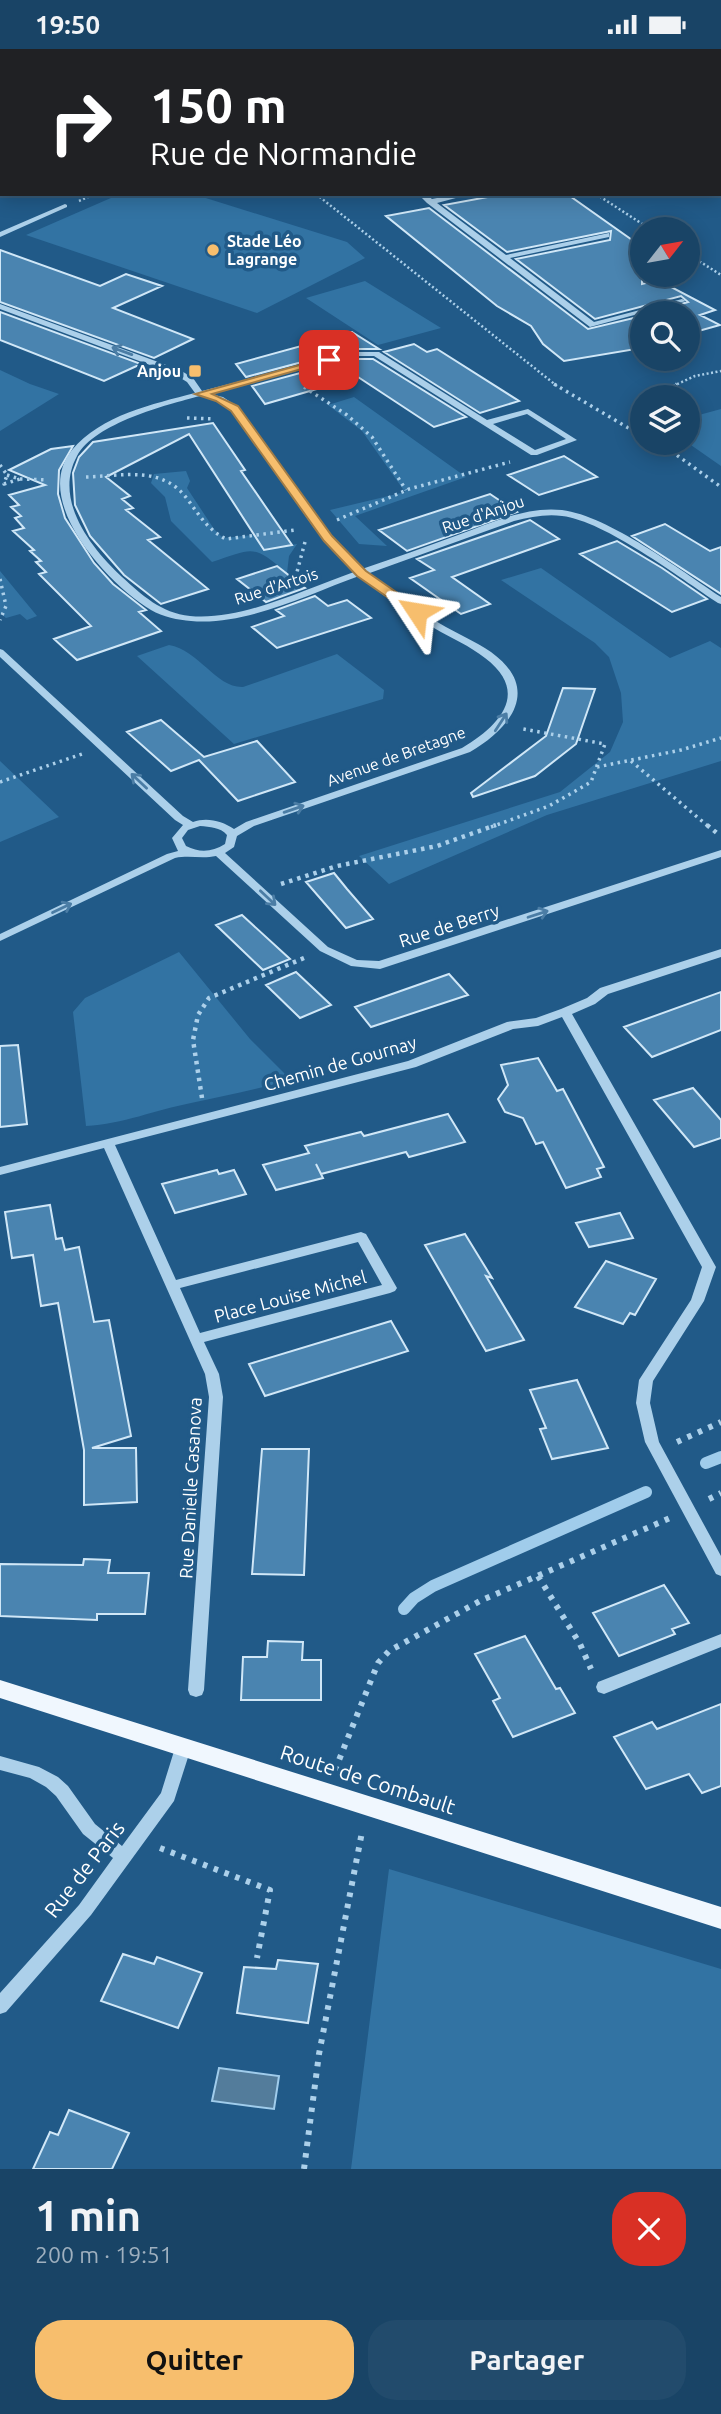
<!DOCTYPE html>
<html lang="fr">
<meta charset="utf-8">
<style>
:root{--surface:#194466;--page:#224b6c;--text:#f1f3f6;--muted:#9fb0bf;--line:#375c7a;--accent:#f7be6d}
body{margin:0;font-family:Ubuntu,sans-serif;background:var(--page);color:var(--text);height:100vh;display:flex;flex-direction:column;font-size:26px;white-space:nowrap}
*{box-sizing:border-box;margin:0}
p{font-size:23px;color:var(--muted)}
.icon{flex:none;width:38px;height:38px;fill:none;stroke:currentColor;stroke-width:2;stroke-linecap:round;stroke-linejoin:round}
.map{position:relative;height:2120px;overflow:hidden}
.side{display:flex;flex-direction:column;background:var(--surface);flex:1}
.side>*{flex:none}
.banner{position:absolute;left:0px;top:0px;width:721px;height:147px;box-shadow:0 4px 18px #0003,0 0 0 2px var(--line);background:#202124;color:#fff;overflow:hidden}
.needle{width:46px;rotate:59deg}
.fabs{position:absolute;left:630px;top:168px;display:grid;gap:14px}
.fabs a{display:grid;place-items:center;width:70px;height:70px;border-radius:50%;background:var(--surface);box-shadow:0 4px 18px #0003,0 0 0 2px var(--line);font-size:35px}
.pin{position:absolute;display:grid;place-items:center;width:60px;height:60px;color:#fff;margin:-30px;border-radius:14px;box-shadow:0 4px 10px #0006}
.me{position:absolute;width:77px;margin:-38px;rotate:303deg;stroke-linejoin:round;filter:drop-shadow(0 0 5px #0008)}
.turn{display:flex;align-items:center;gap:24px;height:147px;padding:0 35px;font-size:32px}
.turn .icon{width:91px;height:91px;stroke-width:2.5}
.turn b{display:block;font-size:49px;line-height:60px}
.round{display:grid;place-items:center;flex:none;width:74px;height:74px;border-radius:28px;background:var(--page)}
.head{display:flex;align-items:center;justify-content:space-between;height:119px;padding:0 35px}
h1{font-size:42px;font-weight:600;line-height:52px}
.cta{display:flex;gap:14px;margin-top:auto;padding:14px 35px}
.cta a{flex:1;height:80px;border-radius:28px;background:var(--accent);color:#111;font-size:28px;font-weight:600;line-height:80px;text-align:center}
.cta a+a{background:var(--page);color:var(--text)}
.status{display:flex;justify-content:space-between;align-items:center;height:49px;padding:0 35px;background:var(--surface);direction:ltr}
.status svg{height:19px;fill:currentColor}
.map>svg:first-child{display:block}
.green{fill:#3273a3}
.water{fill:#537c9b;stroke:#a0cceb;stroke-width:2}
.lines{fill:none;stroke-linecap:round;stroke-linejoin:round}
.stream{stroke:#a0cceb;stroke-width:12}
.building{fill:#4a84b0;stroke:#d0e7f7;stroke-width:2}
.path-far3{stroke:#acd0ea;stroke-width:2.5;stroke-dasharray:2 2.5;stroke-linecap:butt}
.path-far2{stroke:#acd0ea;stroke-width:3.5;stroke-dasharray:2.5 4.5;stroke-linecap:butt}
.path-far1{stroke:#acd0ea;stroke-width:4.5;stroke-dasharray:3.5 5;stroke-linecap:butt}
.path{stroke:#acd0ea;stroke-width:6;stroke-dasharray:4.5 7;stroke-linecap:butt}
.minor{fill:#acd0ea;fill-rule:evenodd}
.major{fill:#f0f7fe;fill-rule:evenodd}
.oneway{stroke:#4b7da5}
.route{fill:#f7be6d;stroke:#a17c47;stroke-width:2}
.poi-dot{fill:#f7be6d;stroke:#215a88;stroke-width:2.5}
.labels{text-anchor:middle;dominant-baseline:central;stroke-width:7;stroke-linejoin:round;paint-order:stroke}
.far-poi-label{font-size:16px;font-weight:bold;fill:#fff;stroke:#215a88;text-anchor:start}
.far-street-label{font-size:16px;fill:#fff;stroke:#215a88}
.street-label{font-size:18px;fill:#fff;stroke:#215a88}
.near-street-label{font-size:21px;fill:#fff;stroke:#215a88}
</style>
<div class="status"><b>19:50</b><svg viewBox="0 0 49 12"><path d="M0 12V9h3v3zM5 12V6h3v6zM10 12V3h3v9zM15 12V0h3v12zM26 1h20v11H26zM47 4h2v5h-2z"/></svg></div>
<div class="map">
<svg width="721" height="2120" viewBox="0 0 721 2120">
<rect width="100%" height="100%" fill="#215a88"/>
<path class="green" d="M120,145H193L347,193L365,209L257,264L26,186Z
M365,232L441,279L378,296L306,249Z
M0,321L30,335L59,345L0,382Z
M354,348L466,428L355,467L387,497L359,495L330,461L405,443L362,382L328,356Z
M721,360V417L688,394V369Z
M186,422L190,432L187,439L214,480L223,489L264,485L273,499L297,495L289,507L287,524C252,495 255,499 212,513L171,472L165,448L151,434L154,425Z
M541,519L670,609L710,592L721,599V712L547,766L389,835L359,807L560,743L610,703L623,673L621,644L609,608L595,594L501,531Z
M0,522L37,567L27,571L20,565L6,569L0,564Z
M169,596C199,601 216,639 243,638L337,605L384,641L383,650L234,695L137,607Z
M0,712L59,768L0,793Z
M179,903L250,990L291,1031C258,1040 225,1047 191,1054C155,1061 123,1075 86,1077L73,963L85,949Z
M389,1820L721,1920V2120H351Z"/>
<path class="water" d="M219,2019L279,2027L274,2060L212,2052Z"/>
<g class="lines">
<path class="stream" d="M706,1414L721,1408
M404,1560L414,1549L433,1537L646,1443"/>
</g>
<path class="building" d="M504,145H567L642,198V235L658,231L715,261L700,266L720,276L688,285V264H651L688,253L681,247L595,270L516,210L610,191L611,182L507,203L444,156Z
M429,159L588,280L642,267V299L564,312L543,295L531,277L497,257L386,167Z
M0,201L100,237L126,225L162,237L113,259L193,290L154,309L0,253Z
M0,263L141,315L104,332L0,291Z
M352,283L379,300H351L246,328L236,315Z
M414,295L427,303L437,300L519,352L480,364L384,303Z
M352,310H373L466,368L434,378L358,328L265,355L252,337Z
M213,374L245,421L241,422L292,496L264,501L189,385L106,428L130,447L122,450L133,459L126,461L160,488L148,491L208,540L161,555L124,526L90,487L75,456L73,424L79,408L93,393Z
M73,397L59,421L58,445L65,469L94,514L113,535L146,561L139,563L161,582L77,611L54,590L91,577L39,525L46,523L36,513L41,512L30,502L34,501L13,482L24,479L15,469L21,467L11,458L19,456L9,446L45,436L9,421L51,400Z
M564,407L597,428L539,446L508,426Z
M490,445L517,463L407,502L379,481Z
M530,471L559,490L452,528L490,555L461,565L410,529L434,521L417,510Z
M665,475L710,502L721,498V545L632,487Z
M617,492L662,519L707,550L672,563L580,505Z
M277,517L305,539L266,553L237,530Z
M315,547L328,557L347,551L371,569L277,599L252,578L284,567L276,561Z
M563,639L595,640L576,695L535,727L473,748L471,744L546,687Z
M161,671L204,708L257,692L295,733L238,752L199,711L171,722L127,683Z
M334,824L347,840L373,870L346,879L306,833Z
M242,866L290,910L263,921L216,876Z
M296,923L313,939L331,956L300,969L266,936Z
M449,925L468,946L371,978L355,958Z
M721,943V981L652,1008L624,978Z
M18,996L27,1075L0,1078V997Z
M538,1009L557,1042L563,1040L604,1118L597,1120L601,1128L566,1139L543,1093L536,1095L523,1069L505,1063L498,1050L508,1036L501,1016Z
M693,1039L721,1071V1089L694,1098L654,1051Z
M448,1065L465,1093L409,1108L406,1103L321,1125L316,1115L323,1129L276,1141L263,1116L309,1104L305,1097L361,1083L364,1087Z
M217,1121L219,1125L234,1121L246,1145L175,1164L162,1135Z
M50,1156L56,1190L62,1189L65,1201L79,1198L94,1273L109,1271L131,1387L92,1399H136L137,1453L84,1456V1401L58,1254L41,1257L33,1206L12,1209L5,1163Z
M620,1164L633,1189L589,1198L576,1174Z
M465,1185L492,1229L486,1227L524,1291L486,1302L425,1196Z
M606,1212L656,1230L635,1266L630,1264L623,1275L575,1258Z
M391,1272L408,1302L265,1347L249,1315Z
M577,1331L608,1399L552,1410L540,1380L546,1379L530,1341Z
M262,1400H309L304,1526L252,1525Z
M84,1510L110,1511L108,1524H149L145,1565H97V1571L0,1567V1515L83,1516Z
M664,1536L689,1574L672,1580L675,1585L619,1607L593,1564Z
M525,1587L556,1640L560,1639L575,1664L513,1688L493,1652L500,1649L475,1605Z
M268,1592L303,1593L302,1611H321V1651H241L243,1608H267Z
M721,1655V1737L702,1744L689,1725L646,1740L614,1688L652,1673L657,1680Z
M123,1905L154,1915L157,1908L202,1924L178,1979L101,1952Z
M278,1911L318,1915L308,1974L237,1964L244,1918L276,1920Z
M69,2061L129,2084L112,2120H33L50,2083L58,2086Z"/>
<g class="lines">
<path class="path-far3" d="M318,0L322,2
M316,145L557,337
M596,145L650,180
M79,152L95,145
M688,205L721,226
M673,337L695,327L721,322"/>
<path class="path-far2" d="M554,335L642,387
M304,338L347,366L372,388L406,441
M659,348L677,335
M187,369L214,370
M660,394L721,438
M0,416L7,426
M7,426L20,430L4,435Z
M86,428C124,427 163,416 188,451C200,467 208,481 226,490L295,481
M20,430L47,431
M337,471L409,440L510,413
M302,527L297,523L305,493
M0,530L6,557L0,571
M631,712L709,778
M597,718L681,701L721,689
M0,733L82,705
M491,778L549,757L591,733L605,695L523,680"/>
<path class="path-far1" d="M707,776L718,785
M281,835L337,817L437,797L496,776
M202,1049L193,991L198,966L209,949L304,909"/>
<path class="path" d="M677,1393L721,1373
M709,1450L721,1444
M538,1527L580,1595L591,1620
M335,1721L378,1614L389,1602L480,1552L670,1469
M160,1799L270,1841L257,1909
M304,2120L319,2005L362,1783"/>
<path class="minor" d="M418,145H426L432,150L457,145H471L437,154L506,206L609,184V188L510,209L594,273L682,250L686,252L590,278L427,154Z
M65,155L67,156V158L0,188V183Z
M0,255L180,321L193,329L202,342L352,303H379L487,371L528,360L577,391L537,406H531L374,307H352L210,345L223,348L238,358C279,411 310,477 362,520C394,509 426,498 458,486C491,474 526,457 562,461C609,467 680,521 721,548V555L718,554C680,529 605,472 562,467C546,465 530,468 514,472L367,525C390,543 414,559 439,574C456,584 475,592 491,603C542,640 511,679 470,703L254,777L237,787L234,798L225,804L328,898L357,911L379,912L721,801V808L380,920L351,917L320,902L216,807C202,810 189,806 175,809L0,892V885L167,805L178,802L172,789L183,776L175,771L0,608V600L3,601L183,767L193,773C207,768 222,772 234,780L246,773L462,699C499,677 531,644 485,609C470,597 451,589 434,579C408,564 383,547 359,527C309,545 246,577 191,572C178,571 163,568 151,561C109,536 30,452 72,401C101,366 153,355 195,344L187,333L174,325L0,260ZM200,347L217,352L232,362L314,479L354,523C305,540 242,572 190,567C161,564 142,546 122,528C91,499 53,451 77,407C95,374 166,356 200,347ZM527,365L566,390L535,401L493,375ZM200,777C210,778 220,778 227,786L225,795C212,803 200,804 186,797L182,789L188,781Z
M721,900V908L608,945L595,955L572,965L716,1218L704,1252L653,1332L650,1354L659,1393L721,1507V1527L716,1525L645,1393L636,1354L639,1331L691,1251L702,1218L562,968L538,977L513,980L416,1018L115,1096L176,1231L361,1183L366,1185L397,1239L395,1242L390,1244L204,1293L219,1325L223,1348L204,1641L202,1646L196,1648L190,1646L188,1641L209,1348L205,1325L104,1099L0,1126V1118L408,1012L507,973L536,969L561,960L587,949L600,939ZM358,1193L382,1236L200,1284L180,1239Z
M721,1585V1598L604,1645L598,1643L596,1638L598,1633Z
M183,1692L189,1694L191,1699L174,1752L91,1866L6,1963L0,1965V1944L79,1856L113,1809L83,1785L56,1747L46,1738L30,1729L0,1721V1707L39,1718L58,1728L68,1737L95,1775L122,1797L161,1744L175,1699L177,1694Z"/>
<path class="major" d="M721,65V71L719,72V66Z
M0,125H2V131H0Z
M0,1631L721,1858V1880L0,1649Z"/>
</g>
<defs><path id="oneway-shaft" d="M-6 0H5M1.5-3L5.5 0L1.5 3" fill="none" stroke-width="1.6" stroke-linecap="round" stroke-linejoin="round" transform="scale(1.75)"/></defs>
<g class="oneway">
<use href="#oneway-shaft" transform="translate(122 302) rotate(-160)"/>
<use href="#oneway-shaft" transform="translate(501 673) rotate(-57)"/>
<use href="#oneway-shaft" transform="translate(139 732) rotate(-137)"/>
<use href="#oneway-shaft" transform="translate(294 760) rotate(-19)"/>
<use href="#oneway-shaft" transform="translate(268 849) rotate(43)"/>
<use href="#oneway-shaft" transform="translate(62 859) rotate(-26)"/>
<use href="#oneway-shaft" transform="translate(538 865) rotate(-18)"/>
</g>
<path class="route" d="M325,309L334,311L212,345L238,357L332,487L366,522L422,561V566H413L357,527L324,492L231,362L216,352L195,345Z"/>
<g class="poi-dot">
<circle cx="213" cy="201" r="7"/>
<rect x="188" y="315" width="14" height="14" rx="3.5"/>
</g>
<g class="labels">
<g class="far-poi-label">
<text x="227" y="192">Stade Léo<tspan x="227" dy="18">Lagrange</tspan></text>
<text x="181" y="322" text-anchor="end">Anjou</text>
</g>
<g class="far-street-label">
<text transform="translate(483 465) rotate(-19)">Rue d'Anjou</text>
<text transform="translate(276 537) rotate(-18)">Rue d'Artois</text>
<text transform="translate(396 707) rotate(-20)">Avenue de Bretagne</text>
</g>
<g class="street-label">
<text transform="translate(449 876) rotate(-18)">Rue de Berry</text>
<text transform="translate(340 1014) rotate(-16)">Chemin de Gournay</text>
<text transform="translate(290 1247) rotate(-15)">Place Louise Michel</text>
<text transform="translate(190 1439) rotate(-87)">Rue Danielle Casanova</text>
</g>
<g class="near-street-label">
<text transform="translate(368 1730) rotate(18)">Route de Combault</text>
<text transform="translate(84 1820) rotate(-52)">Rue de Paris</text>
</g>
</g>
</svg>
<div class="fabs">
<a><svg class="needle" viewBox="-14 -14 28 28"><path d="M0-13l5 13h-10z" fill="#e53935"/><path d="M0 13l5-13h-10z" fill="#9fb0bf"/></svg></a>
<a><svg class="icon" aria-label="search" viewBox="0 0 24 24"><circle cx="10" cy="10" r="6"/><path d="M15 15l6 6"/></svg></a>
<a><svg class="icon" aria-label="layers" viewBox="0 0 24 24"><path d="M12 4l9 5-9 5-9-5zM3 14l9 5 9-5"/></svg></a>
</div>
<div class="pin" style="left:329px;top:311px;background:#d93025"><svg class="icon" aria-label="arrive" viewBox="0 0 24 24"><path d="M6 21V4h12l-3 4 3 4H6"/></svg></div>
<svg class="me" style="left:417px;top:563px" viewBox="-20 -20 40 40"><path d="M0-17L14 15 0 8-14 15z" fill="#f7be6d" stroke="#fff" stroke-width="4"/></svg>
<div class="banner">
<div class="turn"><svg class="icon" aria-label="right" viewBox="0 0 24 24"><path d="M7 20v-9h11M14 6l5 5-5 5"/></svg><div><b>150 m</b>Rue de Normandie</div></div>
</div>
</div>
<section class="side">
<div class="head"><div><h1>1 min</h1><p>200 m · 19:51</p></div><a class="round" style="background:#d93025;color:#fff"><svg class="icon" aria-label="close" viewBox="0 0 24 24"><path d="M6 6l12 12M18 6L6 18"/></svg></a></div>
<div class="cta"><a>Quitter</a><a>Partager</a></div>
</section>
